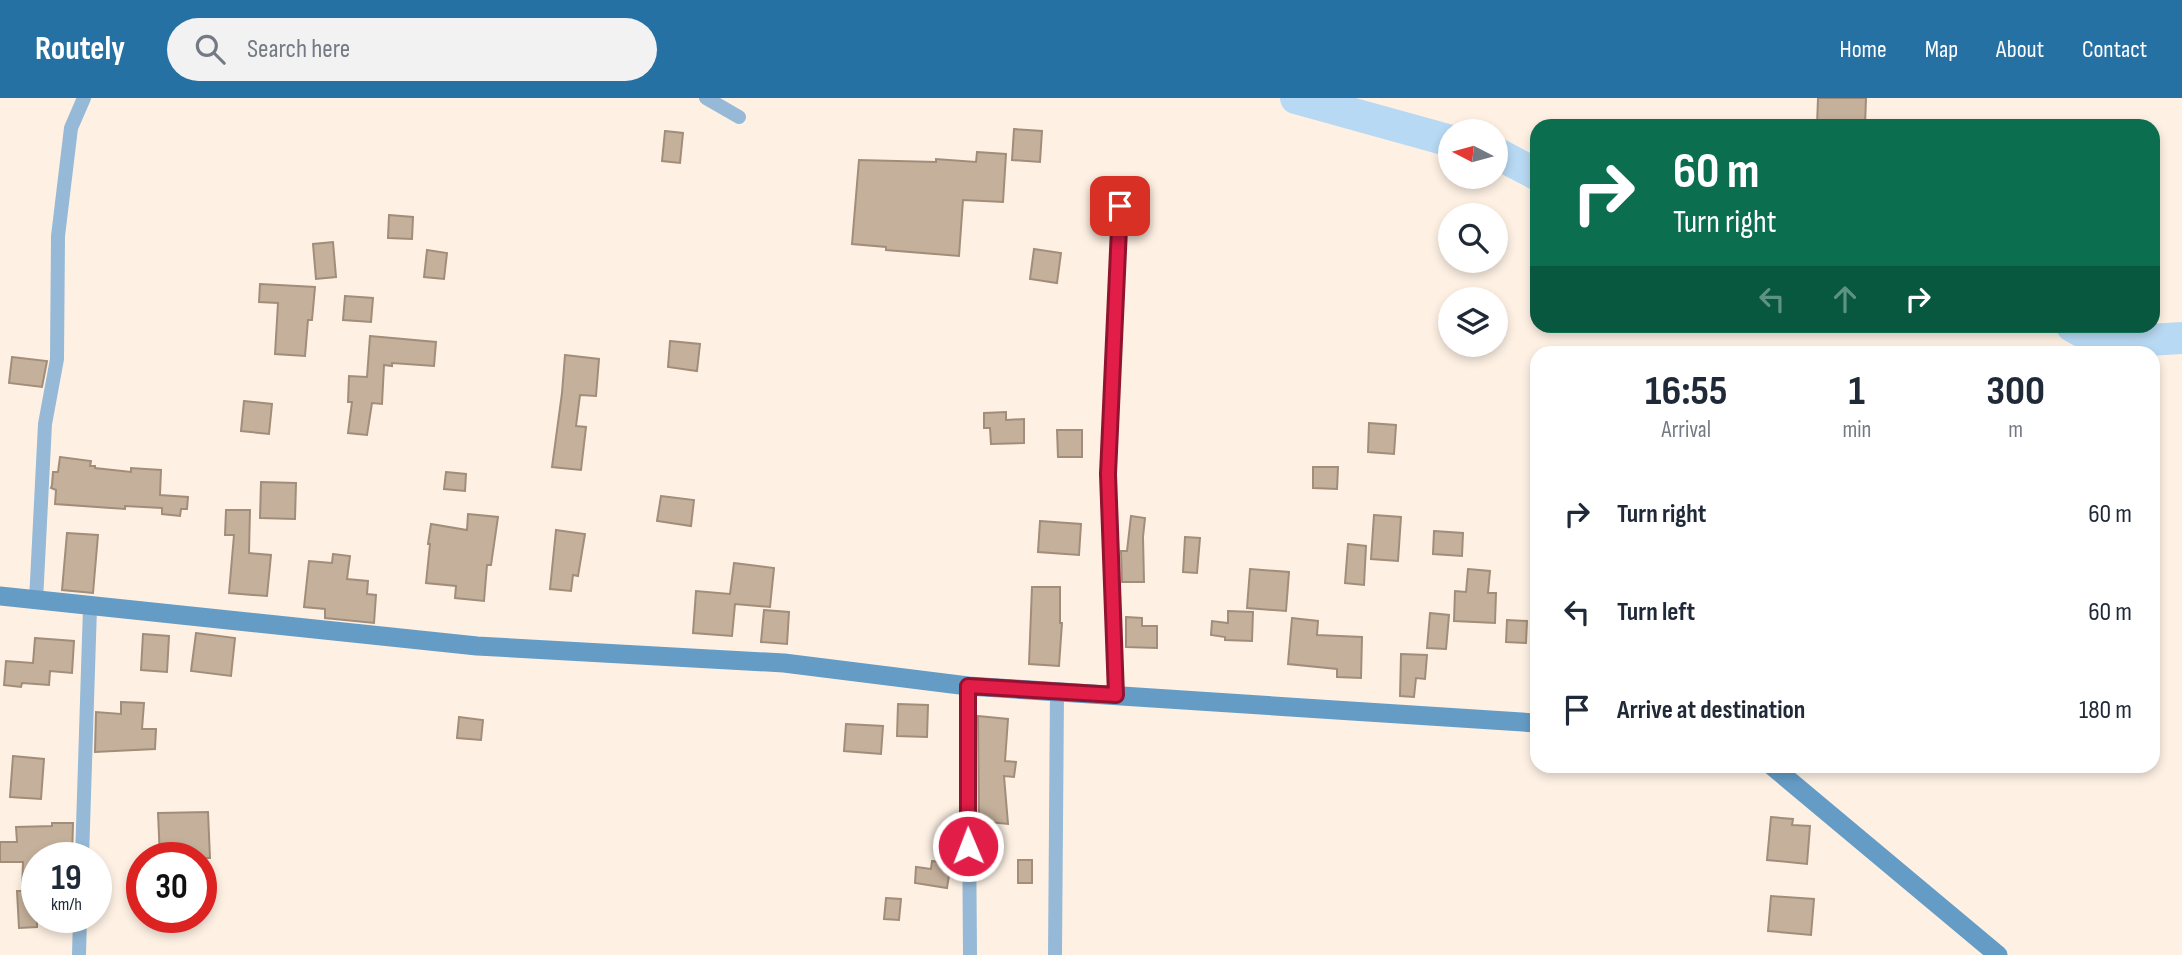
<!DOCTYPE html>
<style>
:root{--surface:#fff;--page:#f2f2f3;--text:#1f2937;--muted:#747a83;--accent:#2571a4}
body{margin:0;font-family:"Sofia Sans Condensed",sans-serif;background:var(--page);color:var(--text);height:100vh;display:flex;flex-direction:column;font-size:26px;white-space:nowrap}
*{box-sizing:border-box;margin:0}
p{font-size:23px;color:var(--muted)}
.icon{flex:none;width:38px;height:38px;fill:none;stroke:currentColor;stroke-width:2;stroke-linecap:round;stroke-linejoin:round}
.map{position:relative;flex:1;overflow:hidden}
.side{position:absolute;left:1530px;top:248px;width:630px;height:427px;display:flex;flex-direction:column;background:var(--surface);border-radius:21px;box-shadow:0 4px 10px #0003}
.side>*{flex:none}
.guide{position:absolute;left:1530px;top:21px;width:630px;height:214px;border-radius:21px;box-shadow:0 4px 10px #0003;background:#0b6e4f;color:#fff;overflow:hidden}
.needle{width:46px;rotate:276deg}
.buttons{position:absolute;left:1438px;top:21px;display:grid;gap:14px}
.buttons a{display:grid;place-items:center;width:70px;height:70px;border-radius:50%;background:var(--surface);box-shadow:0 4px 10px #0003;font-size:35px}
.speed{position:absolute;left:21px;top:744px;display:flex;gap:14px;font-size:35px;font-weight:700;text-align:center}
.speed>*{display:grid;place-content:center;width:91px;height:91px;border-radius:50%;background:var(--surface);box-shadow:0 4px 10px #0003;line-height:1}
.speed small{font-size:18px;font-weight:400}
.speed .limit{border:10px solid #d22;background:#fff;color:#111}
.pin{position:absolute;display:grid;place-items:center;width:60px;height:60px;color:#fff;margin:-30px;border-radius:14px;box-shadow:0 4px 10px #0006}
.me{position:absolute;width:77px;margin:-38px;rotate:359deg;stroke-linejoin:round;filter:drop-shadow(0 0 5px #0008)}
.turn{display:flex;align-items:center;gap:24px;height:147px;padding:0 28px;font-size:32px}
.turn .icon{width:91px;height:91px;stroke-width:2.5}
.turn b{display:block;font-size:49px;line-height:60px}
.lanes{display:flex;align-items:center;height:66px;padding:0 28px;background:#0003;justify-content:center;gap:35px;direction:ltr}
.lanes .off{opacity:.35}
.eta{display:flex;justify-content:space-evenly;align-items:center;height:119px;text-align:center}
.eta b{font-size:42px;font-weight:700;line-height:49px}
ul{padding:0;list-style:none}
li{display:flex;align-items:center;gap:21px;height:98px;padding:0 28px}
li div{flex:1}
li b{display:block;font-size:26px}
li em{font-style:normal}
header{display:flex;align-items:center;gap:42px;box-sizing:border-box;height:98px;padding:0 35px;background:var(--accent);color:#fff}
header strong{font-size:33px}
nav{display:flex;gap:38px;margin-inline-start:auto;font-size:24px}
.search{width:490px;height:63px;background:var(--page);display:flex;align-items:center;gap:18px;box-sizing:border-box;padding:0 24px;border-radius:38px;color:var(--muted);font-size:26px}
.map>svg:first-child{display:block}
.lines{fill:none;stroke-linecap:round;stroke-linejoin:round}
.river{stroke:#b8d9f3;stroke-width:32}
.building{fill:#c4b09b;stroke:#a18d79;stroke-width:2}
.street{stroke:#95b9d6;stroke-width:14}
.secondary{stroke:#659cc6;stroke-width:19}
.route-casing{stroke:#92132f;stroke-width:18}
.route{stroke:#e11d48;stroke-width:12}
</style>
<header>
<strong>Routely</strong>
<div class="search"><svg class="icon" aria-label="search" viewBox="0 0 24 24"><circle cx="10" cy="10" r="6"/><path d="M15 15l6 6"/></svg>Search here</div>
<nav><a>Home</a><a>Map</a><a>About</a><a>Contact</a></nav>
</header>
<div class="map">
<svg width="2182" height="857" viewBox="0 0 2182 857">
<rect width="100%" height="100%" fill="#fef1e4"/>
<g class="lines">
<path class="river" d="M1296,0L1451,43
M1496,55L1536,76
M2072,228L2102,245L2182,240"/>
</g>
<path class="building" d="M1818,0H1866L1865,28H1817Z
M1014,31L1042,33L1040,64L1012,62Z
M665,33L683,35L680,65L662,63Z
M977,54L1006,56L1003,104L963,102L959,158L886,152V149L852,146L859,62L936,64V61L976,64Z
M389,117L413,119L412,141L388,140Z
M333,144L336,179L316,181L313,146Z
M1034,151L1061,155L1057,185L1030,181Z
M427,152L447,155L444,181L424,179Z
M260,186L315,189L312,222H308L305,258L275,256L278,205L259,204Z
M345,198L373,200L371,224L343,222Z
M370,238L436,244L434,268L392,265V268L384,267L382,306L372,305L367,337L348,335L352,304H348L349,278L367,279Z
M670,243L700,246L697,273L668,269Z
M565,257L599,261L596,298L580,297L576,328L586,329L581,372L552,369L562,295Z
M12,259L47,263L42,289L9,285Z
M244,303L272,306L269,336L241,333Z
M1006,314V322L1024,321V345L991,346L990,330H984V315Z
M1369,325L1396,327L1394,356L1368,354Z
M1057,332H1082V359H1058Z
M60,359L91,363L90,368H95V370L131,374V370L161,372L160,397L188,399L187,411H181L180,418L162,416V410L125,408V411L55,406L56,392L51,390L52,387L53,374H58Z
M1313,369H1338L1337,391L1313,390Z
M446,374L466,376L465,393L444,391Z
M261,384L296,385L295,421L260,420Z
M661,398L694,402L691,428L657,423Z
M226,412H250L249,455L271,457L267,498L229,495L234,437H225Z
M468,416L498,419L491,467H487L484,503L455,500L456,488L426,485L430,446H428L431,426L467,432Z
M1374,417L1401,419L1398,463L1371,461Z
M1131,418L1145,420L1143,439L1144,484H1122L1121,453H1127Z
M1040,423L1081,426L1079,457L1038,454Z
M556,432L585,436L578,478L573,477L571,493L550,491Z
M1434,433L1463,435L1462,458L1433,456Z
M67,435L98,437L93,495L62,492Z
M1185,439L1200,440L1197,475L1183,474Z
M1348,446L1366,448L1364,487L1345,485Z
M333,456L350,458L347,481L368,483L367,496L376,497L374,525L325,520V511L304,509L309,463L332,465Z
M734,465L774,470L770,509L735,506L732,538L693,535L696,493L730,496Z
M1250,471L1289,474L1286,513L1247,510Z
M1468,471L1490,473L1488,495H1496L1495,525L1454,523L1455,493L1466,494Z
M1032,489H1060V525H1062L1059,568L1029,566Z
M764,512L789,514L787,546L761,544Z
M1228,513L1253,514L1252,543L1225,542V539L1211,537L1212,523L1228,525Z
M1430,515L1449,517L1446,551L1427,550Z
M1126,519L1142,520V528H1157V550L1126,549Z
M1292,520L1318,523L1317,537L1362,539L1361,580L1337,579V571L1288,566Z
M1507,522L1527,523L1526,545L1506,544Z
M196,535L235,540L231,578L191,573Z
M143,536L169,538L167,574L141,572Z
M35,540L74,543L72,575L50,573L49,587L22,585L21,589L4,587L6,563L33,565Z
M1401,556L1427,557L1425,581L1416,580L1414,599L1400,598Z
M121,604L144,605L142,631H156L155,651L95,654L96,614L121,616Z
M898,606L928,607L927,639L897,638Z
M978,618L1008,621L1005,663L1016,664L1014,679L1004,678L1008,726L979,723Z
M459,619L483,622L481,642L457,640Z
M846,626L883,628L881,656L844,653Z
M13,658L44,661L41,701L10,699Z
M208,714L210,760H160L158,715Z
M1771,719L1793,721L1792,727L1810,728L1807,766L1767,762Z
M52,725H73L72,760H37V829L19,830L17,793H22L23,764H0V744H17L16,729L52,728Z
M1018,762H1032V785H1018Z
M932,763L951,765L947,790L915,785L916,769L931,771Z
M1771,798L1814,801L1811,837L1768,833Z
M886,800L901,801L899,822L884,821Z"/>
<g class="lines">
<path class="street" d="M706,0L739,19
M36,503L45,326L57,261L58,138L71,30L84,0
M968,588L970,857
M1116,597L1108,376L1120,108
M82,760L90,509
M79,857L80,819
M1055,857L1057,594"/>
<path class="secondary" d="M0,498L477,548L784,565L968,588L1536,625
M1772,668L1998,857"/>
</g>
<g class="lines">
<defs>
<path id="route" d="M968,748V588L1116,597L1108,376L1120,108"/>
</defs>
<use href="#route" class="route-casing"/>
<use href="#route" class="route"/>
</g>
</svg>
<div class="buttons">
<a><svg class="needle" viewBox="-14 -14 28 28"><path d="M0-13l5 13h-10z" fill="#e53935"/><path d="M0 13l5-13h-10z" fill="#747a83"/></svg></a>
<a><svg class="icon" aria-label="search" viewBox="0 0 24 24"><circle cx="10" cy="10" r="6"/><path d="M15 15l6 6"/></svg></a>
<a><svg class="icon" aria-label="layers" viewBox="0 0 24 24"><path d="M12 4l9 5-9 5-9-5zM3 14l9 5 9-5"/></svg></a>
</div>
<div class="speed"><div>19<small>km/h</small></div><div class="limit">30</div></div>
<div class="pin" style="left:1120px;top:108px;background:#d93025"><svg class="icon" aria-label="arrive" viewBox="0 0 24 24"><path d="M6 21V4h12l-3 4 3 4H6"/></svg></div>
<svg class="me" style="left:968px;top:748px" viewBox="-20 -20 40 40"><circle r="17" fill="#e11d48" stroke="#fff" stroke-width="3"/><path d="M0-11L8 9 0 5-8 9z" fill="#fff"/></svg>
<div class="guide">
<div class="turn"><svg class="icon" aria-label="right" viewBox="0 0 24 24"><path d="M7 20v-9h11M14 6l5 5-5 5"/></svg><div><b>60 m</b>Turn right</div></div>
<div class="lanes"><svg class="icon off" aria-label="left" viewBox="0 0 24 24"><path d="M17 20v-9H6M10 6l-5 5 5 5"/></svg><svg class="icon off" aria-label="ahead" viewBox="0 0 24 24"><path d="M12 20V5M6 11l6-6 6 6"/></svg><svg class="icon" aria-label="right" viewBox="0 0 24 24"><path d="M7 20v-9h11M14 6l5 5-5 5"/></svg></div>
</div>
<section class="side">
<div class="eta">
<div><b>16:55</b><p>Arrival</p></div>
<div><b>1</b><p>min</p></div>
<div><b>300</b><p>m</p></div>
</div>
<ul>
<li><svg class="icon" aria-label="right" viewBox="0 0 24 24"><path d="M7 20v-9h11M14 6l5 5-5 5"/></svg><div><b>Turn right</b></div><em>60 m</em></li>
<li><svg class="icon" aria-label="left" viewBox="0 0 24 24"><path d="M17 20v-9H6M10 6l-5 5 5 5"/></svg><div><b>Turn left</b></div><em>60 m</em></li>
<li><svg class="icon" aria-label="arrive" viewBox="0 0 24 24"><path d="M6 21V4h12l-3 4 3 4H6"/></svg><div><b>Arrive at destination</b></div><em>180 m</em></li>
</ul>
</section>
</div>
